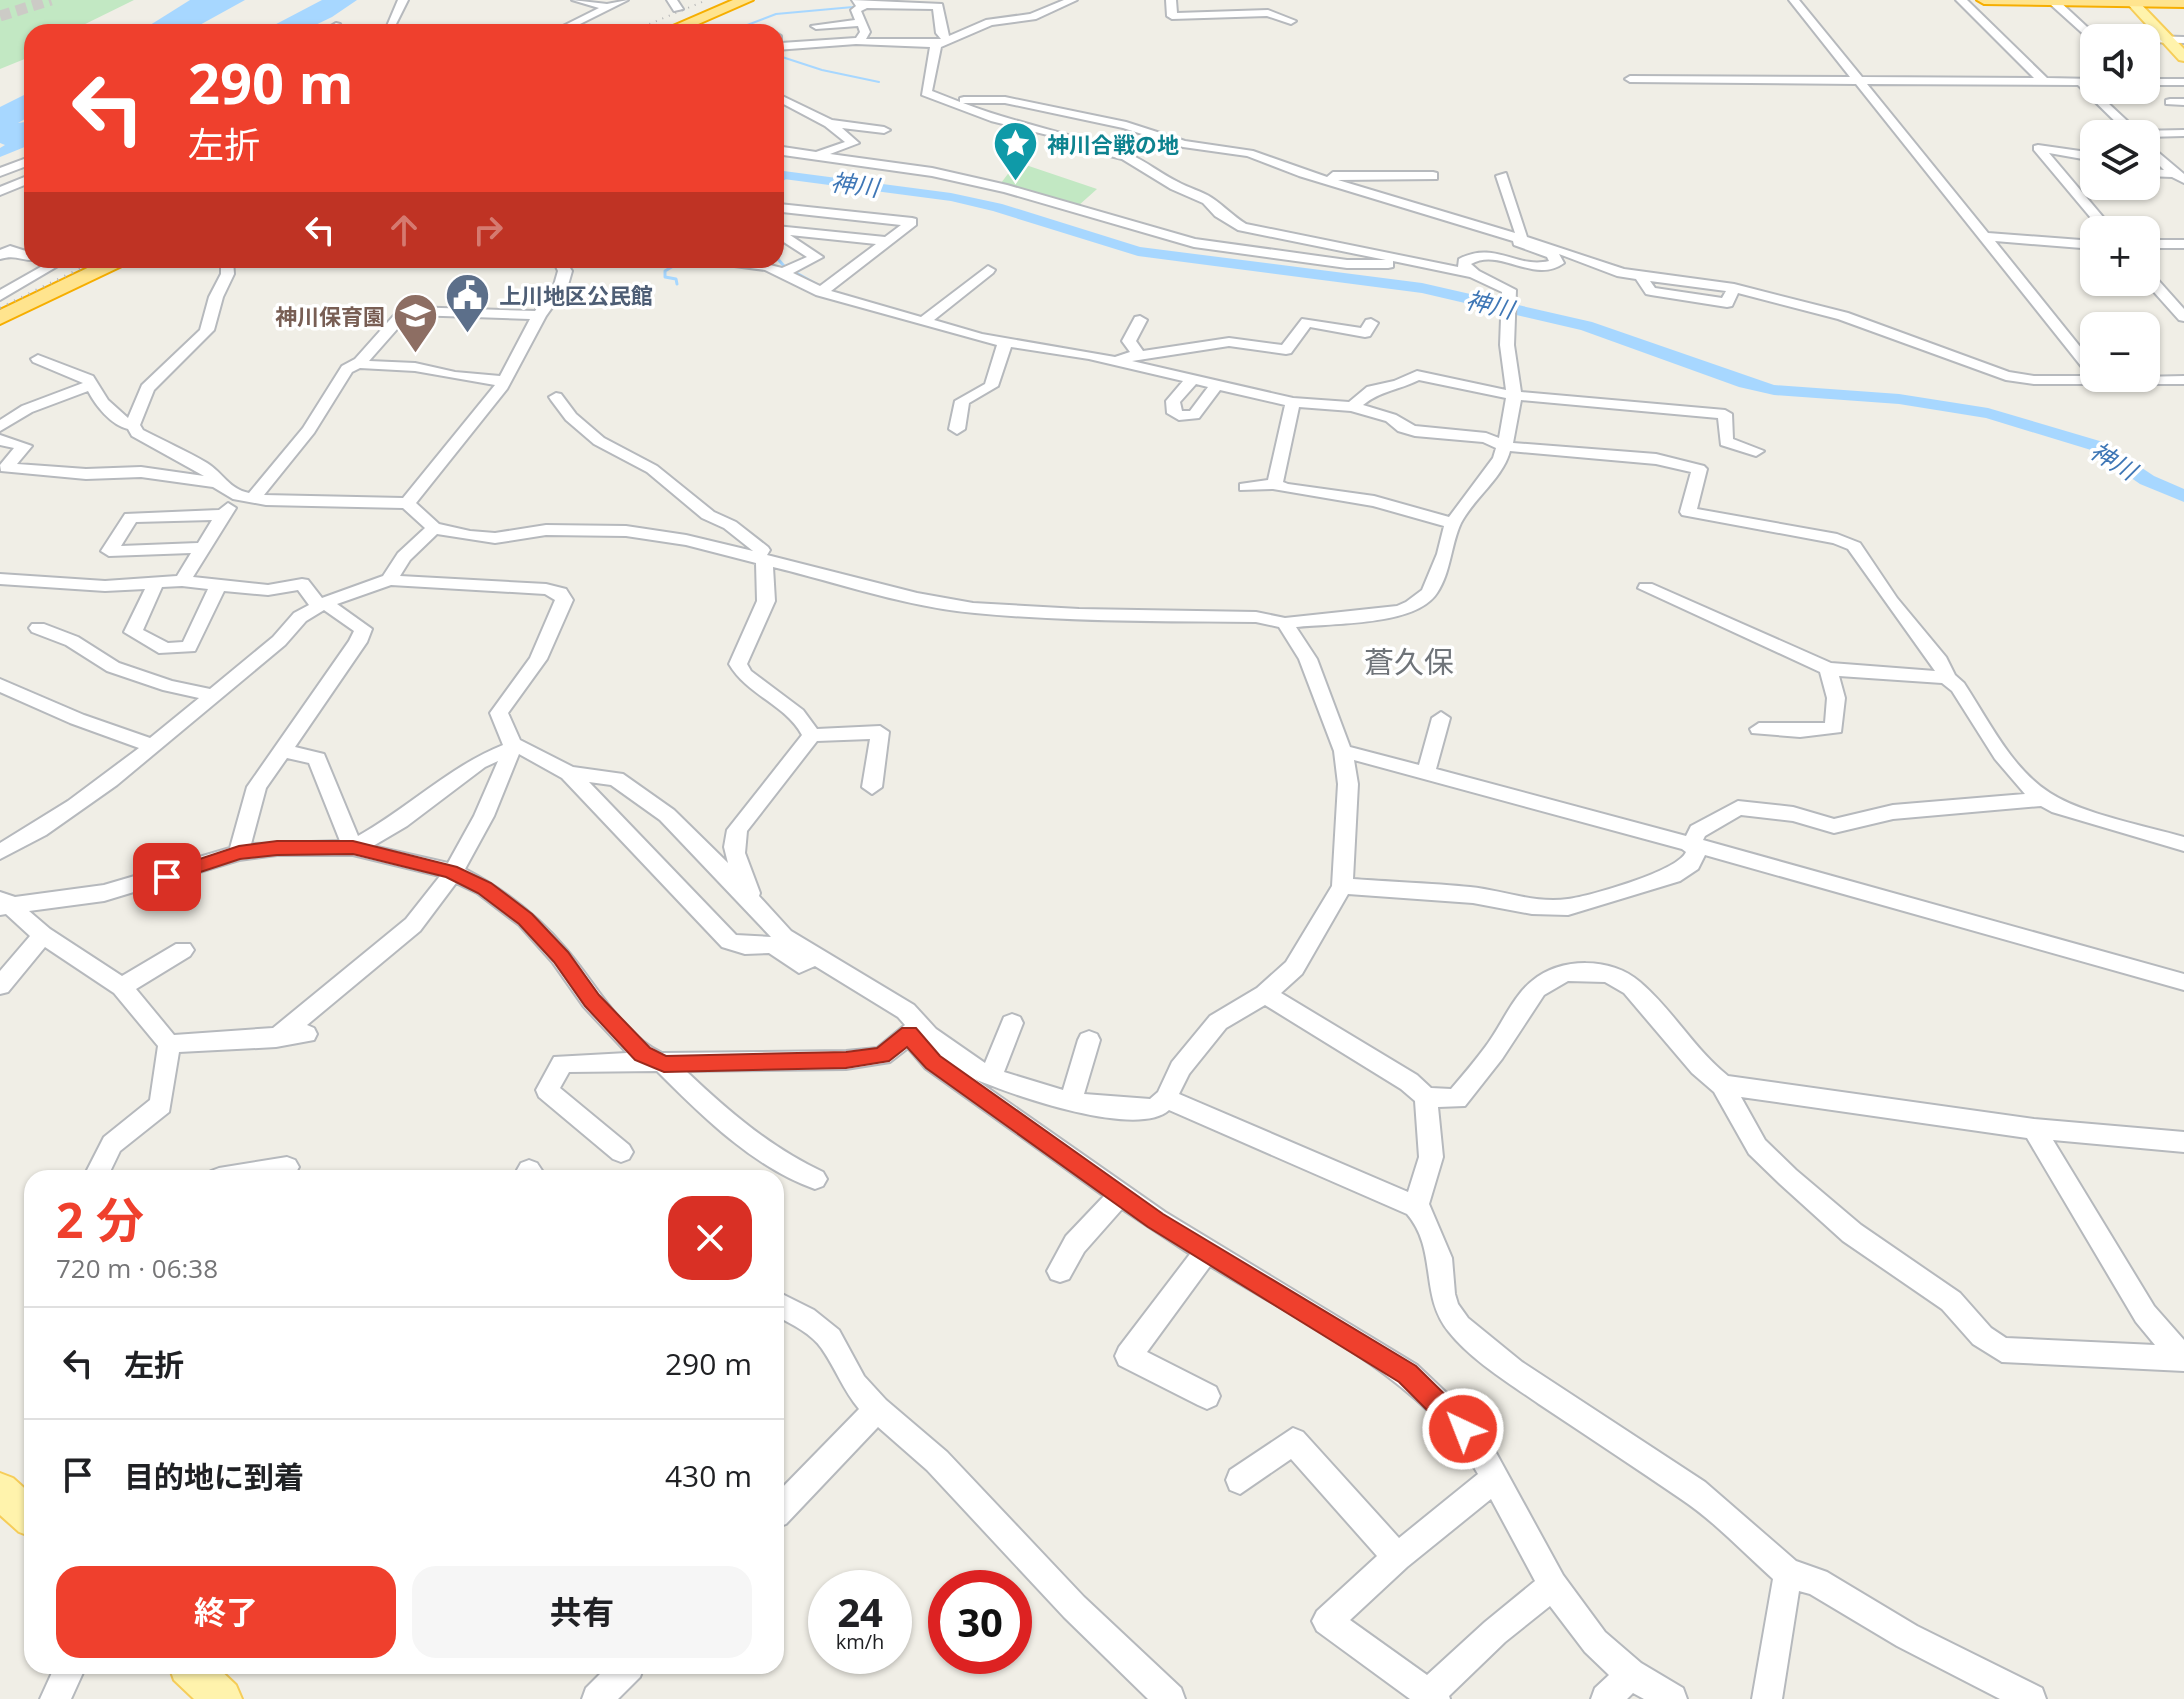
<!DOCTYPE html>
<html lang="ja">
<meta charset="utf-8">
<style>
:root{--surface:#fff;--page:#f6f6f6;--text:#202124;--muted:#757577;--line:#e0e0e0;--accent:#ef402d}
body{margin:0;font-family:"Open Sans","Noto Sans JP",sans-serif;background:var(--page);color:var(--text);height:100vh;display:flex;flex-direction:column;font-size:30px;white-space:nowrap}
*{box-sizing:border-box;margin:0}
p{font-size:26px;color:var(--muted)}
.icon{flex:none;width:44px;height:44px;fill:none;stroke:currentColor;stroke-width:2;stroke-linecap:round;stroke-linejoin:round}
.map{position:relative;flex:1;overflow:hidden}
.sheet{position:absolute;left:24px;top:1170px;width:760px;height:504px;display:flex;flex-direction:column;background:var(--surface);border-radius:24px;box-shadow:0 2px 6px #0004}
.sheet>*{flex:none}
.guide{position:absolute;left:24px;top:24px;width:760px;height:244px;border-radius:24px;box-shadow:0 2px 6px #0004;background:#ef402d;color:#fff;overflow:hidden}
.fabs{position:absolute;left:2080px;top:24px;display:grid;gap:16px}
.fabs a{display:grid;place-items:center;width:80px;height:80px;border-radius:16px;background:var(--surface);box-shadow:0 2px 6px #0004;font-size:40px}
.speed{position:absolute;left:808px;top:1570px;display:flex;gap:16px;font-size:40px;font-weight:700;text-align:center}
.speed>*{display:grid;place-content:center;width:104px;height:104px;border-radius:50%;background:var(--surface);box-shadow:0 2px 6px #0004;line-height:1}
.speed small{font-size:20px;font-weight:400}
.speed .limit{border:12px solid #d22;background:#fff;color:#111}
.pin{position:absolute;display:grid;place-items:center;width:68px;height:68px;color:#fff;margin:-34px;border-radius:16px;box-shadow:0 4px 12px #0006}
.me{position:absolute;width:88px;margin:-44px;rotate:317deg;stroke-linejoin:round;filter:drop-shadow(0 0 6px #0008)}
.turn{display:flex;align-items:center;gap:28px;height:168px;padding:0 32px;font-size:36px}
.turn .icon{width:104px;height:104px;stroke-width:2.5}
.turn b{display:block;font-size:56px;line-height:68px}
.lanes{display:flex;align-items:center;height:76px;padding:0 32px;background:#0003;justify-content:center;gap:40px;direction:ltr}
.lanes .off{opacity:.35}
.round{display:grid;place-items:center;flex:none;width:84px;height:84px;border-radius:24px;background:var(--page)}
.summary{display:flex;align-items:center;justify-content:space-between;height:136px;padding:0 32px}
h1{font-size:48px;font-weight:700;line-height:60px;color:var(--accent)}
.cta{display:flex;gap:16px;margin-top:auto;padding:16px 32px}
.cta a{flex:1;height:92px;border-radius:24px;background:var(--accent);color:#fff;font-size:32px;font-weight:700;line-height:92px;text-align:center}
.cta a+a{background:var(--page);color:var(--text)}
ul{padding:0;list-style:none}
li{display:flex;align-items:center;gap:24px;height:112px;padding:0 32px;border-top:2px solid var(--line)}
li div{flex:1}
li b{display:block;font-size:30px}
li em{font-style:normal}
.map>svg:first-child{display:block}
.green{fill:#c2e8c3}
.water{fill:#a7d7ff}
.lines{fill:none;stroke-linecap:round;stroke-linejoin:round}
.stream-far1{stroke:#a7d7ff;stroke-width:2}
.stream{stroke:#a7d7ff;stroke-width:3}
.river{fill:#a7d7ff;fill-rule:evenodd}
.minor-tunnel{stroke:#cccbc6;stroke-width:11;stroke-dasharray:11 6;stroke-linecap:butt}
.minor-casing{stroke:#b6b9bd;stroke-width:4}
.major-casing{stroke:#f6cd59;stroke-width:4}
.highway-casing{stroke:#f6ae00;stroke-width:4}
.minor{fill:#fff;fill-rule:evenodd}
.major{fill:#fff3ac;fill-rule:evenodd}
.highway{fill:#ffe48e;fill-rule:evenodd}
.rail-far1{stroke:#b5b6b7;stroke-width:2;stroke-dasharray:1 6;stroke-linecap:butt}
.rail{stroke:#b5b6b7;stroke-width:3;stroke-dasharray:1 7;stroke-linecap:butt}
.route{fill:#ef402d;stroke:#9b2a1d;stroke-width:2}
.labels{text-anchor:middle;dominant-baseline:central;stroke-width:7;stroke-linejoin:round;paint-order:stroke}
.far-culture-label{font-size:22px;font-weight:bold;fill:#0d838f;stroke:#fff;text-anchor:start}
.far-service-label{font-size:22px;font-weight:bold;fill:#4e5e75;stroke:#fff;text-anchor:start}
.far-education-label{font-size:22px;font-weight:bold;fill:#785e54;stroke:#fff;text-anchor:end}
.far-water-label{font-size:24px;font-style:italic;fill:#3f77b6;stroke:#fff}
.quarter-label{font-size:30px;fill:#6f7479;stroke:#fff}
</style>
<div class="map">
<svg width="2184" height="1699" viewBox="0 0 2184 1699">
<rect width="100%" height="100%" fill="#f0eee6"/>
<path class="green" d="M0,0H134L69,32H32V56L0,69Z
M1017,162L1097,189L1078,206L1001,183Z"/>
<path class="water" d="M190,0H245L187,32H139Z
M322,0H357L332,17L301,32H261Z
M32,91V115L18,123L32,121V144L0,157V148L5,145L0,143V107Z"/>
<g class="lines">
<path class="stream-far1" d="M729,32L776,14L853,7L863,0
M776,55L822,70L879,82
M776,185L787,177"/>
<path class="stream" d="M776,257L784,266L816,284
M677,284L676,279L665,277V271L683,260"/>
<path class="river" d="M776,170L951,193L1002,204L1140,247L1422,283L1592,322L1774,385L1899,394L1988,408L2103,442L2154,476L2184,489V502L2140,484L2091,450L1986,418L1899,404L1774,395L1739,387L1581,330L1422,293L1138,256L993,211L951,201L776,178Z"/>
<path class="minor-tunnel" d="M0,16L51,0"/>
<defs>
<path id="minor" d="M398,0H408L392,32H381L387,26Z
M572,0L607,4L628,0L564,32H551L599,8Z
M667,0H677L683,9L674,11Z
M852,0L942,4L949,36L986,20L1030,14L1064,0H1077L1036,19L992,25L941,47L932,91L960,102V98L964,97H1005L1126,122L1185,141L1253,151L1327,177L1333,172H1433L1437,173V179L1338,180L1515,233L1496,176L1506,173L1527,237L1624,269L1734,284L1848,313L2009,372L2034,376H2089L1856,84L1630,82L1625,79L1630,76L1850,77L1789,0H1799L1862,77L2034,78L1956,0H1967L2047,78L2094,79V85H2091L2094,90L2138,131L2184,130V136L2146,137V134H2128L2078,85L1867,84L1988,233L2094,241V249L1995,241L2094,364V378L2184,376V384H2034L2006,380L1838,319L1738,293L1732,306L1727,307L1651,295L1646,294L1636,279L1617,276L1559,254L1564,263C1534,285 1500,247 1471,264L1479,271L1516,290L1514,345L1521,392L1725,410L1732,414L1733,439L1764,451L1756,456L1721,445L1718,418L1521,400L1513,443L1656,454L1704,466L1707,469L1697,509L1837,534L1860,543L1897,598L1946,657L1955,675L1964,683C1989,721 2011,768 2050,793C2082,814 2146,826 2184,837V851L2052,812L2041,806L1893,819L1834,833L1793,821L1741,815L1705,836L1703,840L2184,974V990L1705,855L1698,869L1680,881L1568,915L1532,914L1473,903L1348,894L1302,974L1281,993L1417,1075L1431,1088L1451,1089C1463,1075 1475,1061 1486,1046C1501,1026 1513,996 1532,981C1561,957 1611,957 1640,982C1673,1010 1694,1049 1728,1076L2034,1119L2184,1132V1152L2053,1140L2154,1306L2184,1340V1371L2002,1362L1973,1344L1942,1309L1843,1241L1780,1184L1749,1154L1714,1092L1692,1073L1624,993L1605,982L1568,981L1544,995L1502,1059L1465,1106L1438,1107L1443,1157L1429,1204L1452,1258L1455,1294L1458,1304L1468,1318L1522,1362L1705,1482L1796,1561L1827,1572L1917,1626L2042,1688L2046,1699H2000L1897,1646L1810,1594L1799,1591L1782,1699H1752L1773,1579C1743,1552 1714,1521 1681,1499C1634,1467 1586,1435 1539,1404C1510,1384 1470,1359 1449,1332C1419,1296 1438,1250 1407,1214L1169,1110C1137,1139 1012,1095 975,1079L1165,1212L1417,1365L1457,1403L1488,1438L1563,1575L1605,1632L1641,1663L1683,1688L1687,1699H1644L1633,1693L1627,1699H1591L1595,1688L1609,1675L1585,1652L1550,1606L1505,1642L1449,1696L1450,1699H1410L1317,1631L1312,1621L1317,1611L1377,1556L1291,1459L1240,1494L1230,1490L1226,1480L1230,1470L1293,1428L1303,1432L1399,1538L1478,1474C1429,1382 1298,1320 1210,1266L1147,1352L1216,1387L1220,1396L1216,1405L1207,1409L1198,1405L1119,1365L1115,1356L1119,1347L1190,1254L1122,1209L1084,1252L1069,1279L1060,1282L1051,1279L1047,1271L1066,1236L1104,1196L925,1068L908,1048L890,1062L846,1069L686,1071C727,1110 771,1148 823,1172L827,1179L823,1186L815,1189C753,1167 703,1117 657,1071L569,1072L560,1088L629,1145L633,1152L629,1159L621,1162L613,1159L539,1097L536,1090L554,1057L627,1053L584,1007L553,963L519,925L477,893L456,883L420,931L307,1025L314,1028L317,1034L314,1040L276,1047L179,1052L169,1112L120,1151L107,1178H83L104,1137L150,1100L158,1046L114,993L45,947L8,992L0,994V971L30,936L6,914L0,915V892L15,897L104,885L230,848L247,787L349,641L354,631L324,610L306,621L285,645L117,785L46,835L0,859V843L68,801L139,748L70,723L0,692V679L84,715L150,738L199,698L163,690L107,671L66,645L32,632L29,628L32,624H44L78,637L119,663L172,681L210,689L273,637L294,613L309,605L298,590L268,595L224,591L195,651L159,653L124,632L145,589L105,591L0,584V574L105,581L177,576L191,553L109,556L101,551L125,514L219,510L228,503L236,508L193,577L268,585L302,579L308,580L322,598L383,576L398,553L425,528L403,508L266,505L233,499L213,487L141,477L86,479L1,471L0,465L14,448L0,445V435L32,446L17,464L86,469L141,467L204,476L132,436L128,429C111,425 96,406 88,391L32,412L0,431V420L22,406L83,383L33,362L31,359L38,355L93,376L108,400L128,418L142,385L200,330L209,297L221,274V260H233L234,274L223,297L214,330L154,390L140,425L143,430C164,441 187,451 207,463C223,473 229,489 249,493L303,428L342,366L355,359L396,313L411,307L535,311L554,285L558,271L553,260H565L572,271L568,285L546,316L507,389L416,503L439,524L470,531L495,533L546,525L626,526L686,535L753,551L724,528L702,518L647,472L594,444L566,420L551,400L549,397L556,393L561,394L576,414L604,438L657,466L714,512L736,522L768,547L770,550L767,555L917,593L973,603L1079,609L1256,612L1285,618L1397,606L1406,602L1422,590L1437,554L1444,526L1373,506L1273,489L1240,490V484L1268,480L1285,405L1220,390L1199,418L1179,420L1167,413L1166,401L1183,381L1089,359L1011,347L998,386L969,403L965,429L957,434L949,429L955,401L985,384L997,345L816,295L765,270L712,263L711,260H750L782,268L807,257L776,237V226L885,237L901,225L782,212L776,215V205L779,204L912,218L916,219V225L831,291L921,317L988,266L995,270L993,273L934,320L982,334L1115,357L1130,352L1122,341L1135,317L1140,316L1147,320L1136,341L1143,351L1229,338L1282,345L1302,319L1361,328L1366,320L1371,319L1378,323L1370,336L1365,337L1310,327L1291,353L1286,354L1229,346L1132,361L1293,398L1349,402L1367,387L1394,381L1417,371L1506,390L1500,345L1502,292L1470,277L1393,261V267L1388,268H1347L1194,247L1004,192L932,176L776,154V146L816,152L845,142L825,126L776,100V93L832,120L884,127L890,130L884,133L842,128L859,143L830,154L932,168L1007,185L1195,239L1347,260H1386L1238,230L1215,216L1203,203L1171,189L1122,159L1098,153L1076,142L991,121L922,95L930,47L856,44L776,50V33L781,36V43L856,38L860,32L858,26L816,29L811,26L855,20L851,10L856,6ZM867,8L933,9L936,33L941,39H866L870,32L861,11ZM963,103H1005L1123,128L1183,147L1247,156L1299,176L1513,241L1514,245L1547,257L1549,261C1516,269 1495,240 1459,259L1458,267L1246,224C1233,216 1224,206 1212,198C1202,191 1188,188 1178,182C1161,174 1146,161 1129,154C1075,134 1017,124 963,103ZM790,235L876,244L820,286L793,273L823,257ZM1650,281L1726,291L1722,298L1655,288ZM413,315L530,319L500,376L455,372L415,363L369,361L406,319ZM360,368L415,371L495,385L403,498L264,495L314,433L352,372ZM1419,380L1506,398L1499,438L1486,433L1415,426L1396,415L1363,405C1380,391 1399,390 1419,380ZM1196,384L1208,387L1190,411H1182L1180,402ZM1299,407L1351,411L1386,421L1398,431L1415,436L1483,442L1496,448L1493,458L1449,517L1374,496L1288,484L1283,482ZM1510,451L1656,464L1691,472L1680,512L1682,515L1833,543L1848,549L1935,671L1831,663L1652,584H1640L1638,588L1820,672L1827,698L1825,723H1759L1750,729L1752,733L1800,737L1841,732L1845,698L1839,676L1942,683L1952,691L1995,759L2025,794L1893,805L1834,819L1793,807L1738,801L1691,826L1686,836L1436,769L1450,718L1441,712L1432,718L1419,765L1350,747L1317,659L1296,627C1333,623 1416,626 1437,593C1451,572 1451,544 1461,523C1474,498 1503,478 1510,451ZM212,520L198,543L121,546L136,522ZM437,534L495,543L546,535L626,536L686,545L756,563L757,601L729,664C748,696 785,704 802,735L727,830L724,847L728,863L674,810L623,774L573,767L520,740L508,713L547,659L573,600L566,589L546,584L400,576L410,560ZM773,567C839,583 907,607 975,613C1068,622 1163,621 1256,622L1279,627L1299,659L1334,751L1338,784L1332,886L1286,962L1257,988L1210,1016L1172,1062L1158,1092L1150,1099L1084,1094L1100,1040L1097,1034L1089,1031L1081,1034L1078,1040L1063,1090L1004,1072L1023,1023L1020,1017L1012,1014L1004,1017L985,1063L936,1029L914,1005L791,931L759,896L760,893L745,853L747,831L817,741L870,739L862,787L872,794L882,787L889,732L880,726L817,729L803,710L751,671L747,664L775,601ZM391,585L545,594L555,600L530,658L490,713L503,745C450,766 408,808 358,836L324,754L295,747L367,642L372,629L337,604ZM182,586L208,589L183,642L168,643L143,630L162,587ZM519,754L562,778L722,947L745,954L769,953L799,973L815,966L898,1017L905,1025L877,1048L846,1051L662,1053C622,1035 594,981 566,949C537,915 505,890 465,869L494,816ZM287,758L309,763L340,841L251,844L266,788ZM1354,760L1682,849L1686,852C1678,871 1591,896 1568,899C1535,904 1502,890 1470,887C1431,883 1392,882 1353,879L1358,784ZM498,761L474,816L448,863L373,846L407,826L485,767ZM589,782L611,785L660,820L771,937L736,935ZM277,855H353L440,876L406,919L273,1028L174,1035L136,989L190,956L194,950L190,944H176L122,976L50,929L29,911L104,901L239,860ZM1265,1005L1401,1089L1415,1101L1419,1157L1408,1192L1179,1094L1189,1074L1226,1028ZM1741,1097L2027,1138L2136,1322L2155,1345L2006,1338L1991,1328L1960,1293L1861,1225L1796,1170L1765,1140ZM1491,1499L1535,1581L1485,1622L1427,1675L1350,1620L1407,1567Z
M1166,0H1176L1177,13L1268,10L1296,21L1291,24L1267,16L1172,19L1167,16Z
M2050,0H2058L2099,38L2090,40L2050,4Z
M336,23L340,24L344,32H334L331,26Z
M2146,36L2184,37V43L2146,42V38H2142Z
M2146,79H2184V85H2146Z
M2170,99H2184V105L2166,104V100Z
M2146,142L2184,174V183L2172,177L2146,176V168L2164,170L2146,152Z
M2038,145L2094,153V161L2049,153L2114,230H2101L2034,150V146Z
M32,156V164L0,176V168Z
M32,174V182L0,195V187Z
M2146,240H2184V248H2146Z
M10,246L32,253V260H36C21,261 16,254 0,259V250Z
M53,260H68L0,300V290Z
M2146,271L2151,272L2184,309V321L2179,320L2145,282Z
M287,1157L295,1160L299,1167L295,1174L287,1177L207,1178L211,1171L219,1168Z
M529,1160L537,1163L547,1178H521L517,1170L521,1163Z
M776,1291L814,1310L839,1330L864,1376L886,1400L947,1452L1084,1597L1181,1688L1185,1699H1148L1064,1617L927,1470L878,1427L786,1524L776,1528V1494L859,1409C843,1390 836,1369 822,1349C812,1334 792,1324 776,1316Z
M55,1666H86L71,1699H40Z
M608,1666H644L640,1677L618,1699H582L586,1688Z"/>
<path id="major" d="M2124,0H2137L2184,49V61L2179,60Z
M0,1473L13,1478L32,1495V1537L19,1532L0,1515Z
M169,1666H216L236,1685L242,1699H194L174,1680Z"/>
<path id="highway" d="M733,0H753L680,32H659Z
M1977,0H2184V7L1984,4Z
M104,260H129L126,264L0,324V310Z"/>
</defs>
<use href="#minor" class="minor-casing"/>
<use href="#major" class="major-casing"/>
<use href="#highway" class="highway-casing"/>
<use href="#minor" class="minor"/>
<use href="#major" class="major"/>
<use href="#highway" class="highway"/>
<path class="rail-far1" d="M630,32L707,0"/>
<path class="rail" d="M0,308L98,260"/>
</g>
<path class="route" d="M277,841H353L457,867L491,883L532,914L568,952L599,995L650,1048L666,1056L846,1052L877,1048L902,1028H916L940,1056L1163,1214L1416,1366L1472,1421L1475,1429L1472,1438L1463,1441L1455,1438L1399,1382L1148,1227L926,1068L907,1047L889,1061L846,1068L664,1072L635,1060L585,1006L554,962L519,924L478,893L446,877L353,854L277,855L240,859L167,883L157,877L160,872L239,846Z"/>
<defs>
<symbol id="sight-pin" viewBox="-11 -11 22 30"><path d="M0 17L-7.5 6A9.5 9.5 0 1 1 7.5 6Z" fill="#0f9aa8" stroke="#fff"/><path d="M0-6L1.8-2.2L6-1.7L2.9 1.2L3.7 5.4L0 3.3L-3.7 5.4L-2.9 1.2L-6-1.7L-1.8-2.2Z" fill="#fff"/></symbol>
<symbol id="civic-pin" viewBox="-11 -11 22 30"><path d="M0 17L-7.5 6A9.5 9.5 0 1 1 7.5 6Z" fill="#5c6f8a" stroke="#fff"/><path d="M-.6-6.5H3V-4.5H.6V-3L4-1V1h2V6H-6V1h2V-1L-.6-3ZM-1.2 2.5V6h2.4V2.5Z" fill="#fff"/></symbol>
<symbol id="school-pin" viewBox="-11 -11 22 30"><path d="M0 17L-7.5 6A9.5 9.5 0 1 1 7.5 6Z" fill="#8d6e63" stroke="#fff"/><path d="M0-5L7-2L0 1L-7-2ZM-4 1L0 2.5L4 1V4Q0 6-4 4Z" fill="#fff"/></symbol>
</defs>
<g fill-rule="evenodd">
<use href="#sight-pin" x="990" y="118" width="51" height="69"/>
<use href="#civic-pin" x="442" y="270" width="51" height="69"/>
<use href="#school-pin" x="390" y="290" width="51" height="69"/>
</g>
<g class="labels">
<g class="far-culture-label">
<text x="1047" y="144">神川合戦の地</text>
</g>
<g class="far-service-label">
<text x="499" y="295">上川地区公民館</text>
</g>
<g class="far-education-label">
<text x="385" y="316">神川保育園</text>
</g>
<g class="far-water-label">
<text transform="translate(855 184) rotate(7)">神川</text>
<text transform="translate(1490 304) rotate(13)">神川</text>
<text transform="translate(2114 460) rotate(31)">神川</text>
</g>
<g class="quarter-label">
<text x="1409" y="661">蒼久保</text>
</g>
</g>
</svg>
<div class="fabs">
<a><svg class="icon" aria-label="sound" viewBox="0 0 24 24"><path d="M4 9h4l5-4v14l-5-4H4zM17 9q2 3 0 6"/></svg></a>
<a><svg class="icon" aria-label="layers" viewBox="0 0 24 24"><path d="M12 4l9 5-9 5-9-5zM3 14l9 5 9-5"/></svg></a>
<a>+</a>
<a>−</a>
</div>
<div class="speed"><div>24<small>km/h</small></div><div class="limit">30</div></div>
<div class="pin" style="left:167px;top:877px;background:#d93025"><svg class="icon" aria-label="arrive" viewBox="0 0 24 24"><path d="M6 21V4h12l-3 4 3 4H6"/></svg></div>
<svg class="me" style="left:1463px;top:1429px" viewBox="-20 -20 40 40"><circle r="17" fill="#ef402d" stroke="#fff" stroke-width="3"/><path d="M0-11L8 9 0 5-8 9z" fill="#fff"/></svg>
<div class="guide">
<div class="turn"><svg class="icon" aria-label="left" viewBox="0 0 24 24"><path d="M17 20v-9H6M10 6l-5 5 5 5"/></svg><div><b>290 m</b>左折</div></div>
<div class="lanes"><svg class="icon" aria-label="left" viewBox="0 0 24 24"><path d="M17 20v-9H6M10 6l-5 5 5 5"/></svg><svg class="icon off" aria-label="ahead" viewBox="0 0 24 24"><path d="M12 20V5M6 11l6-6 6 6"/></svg><svg class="icon off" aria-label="right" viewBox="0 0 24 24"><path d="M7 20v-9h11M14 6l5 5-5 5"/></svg></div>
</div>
<section class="sheet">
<div class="summary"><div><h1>2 分</h1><p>720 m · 06:38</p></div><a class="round" style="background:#d93025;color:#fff"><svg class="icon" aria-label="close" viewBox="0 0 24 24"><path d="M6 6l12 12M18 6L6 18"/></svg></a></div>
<ul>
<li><svg class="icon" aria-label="left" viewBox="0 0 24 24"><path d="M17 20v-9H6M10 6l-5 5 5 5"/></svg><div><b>左折</b></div><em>290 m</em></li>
<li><svg class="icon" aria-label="arrive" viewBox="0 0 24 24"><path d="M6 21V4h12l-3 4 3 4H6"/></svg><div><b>目的地に到着</b></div><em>430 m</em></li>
</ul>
<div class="cta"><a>終了</a><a>共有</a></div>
</section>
</div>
